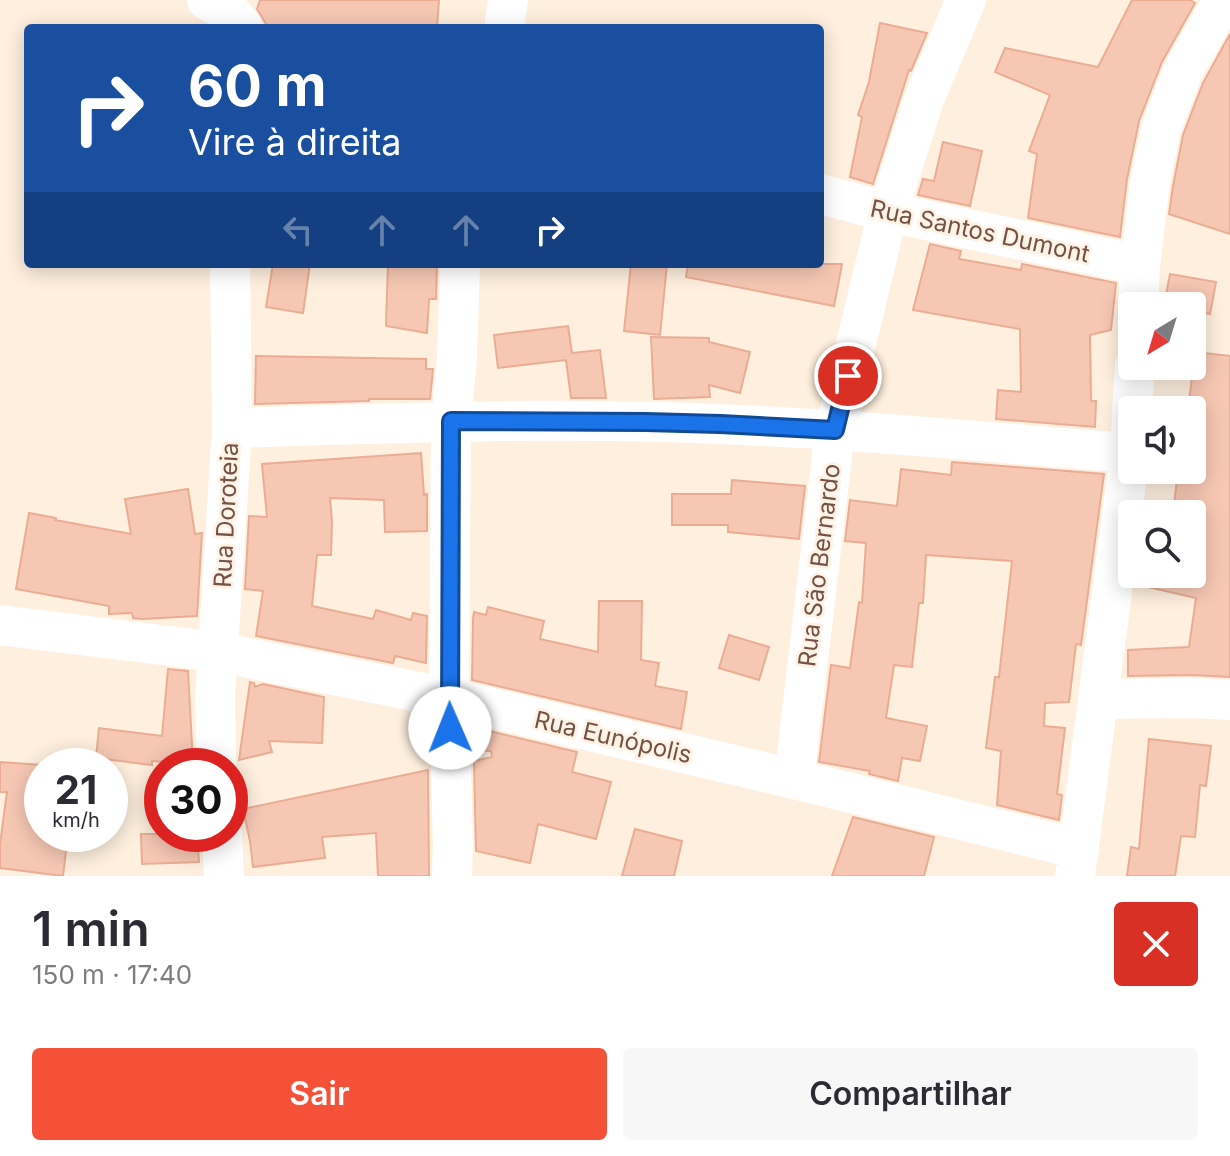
<!DOCTYPE html>
<html lang="pt">
<meta charset="utf-8">
<style>
:root{--surface:#fff;--page:#f7f7f7;--text:#2b2b33;--muted:#7c7c81;--accent:#f45138}
body{margin:0;font-family:Inter,sans-serif;background:var(--page);color:var(--text);height:100vh;display:flex;flex-direction:column;font-size:30px;white-space:nowrap}
*{box-sizing:border-box;margin:0}
p{font-size:26px;color:var(--muted)}
.icon{flex:none;width:44px;height:44px;fill:none;stroke:currentColor;stroke-width:2;stroke-linecap:round;stroke-linejoin:round}
.map{position:relative;height:876px;overflow:hidden}
.side{display:flex;flex-direction:column;background:var(--surface);flex:1}
.side>*{flex:none}
.top-card{position:absolute;left:24px;top:24px;width:800px;height:244px;border-radius:8px;box-shadow:0 4px 20px #0003;background:#1a4fa0;color:#fff;overflow:hidden}
.needle{width:52px;rotate:218deg}
.buttons{position:absolute;left:1118px;top:292px;display:grid;gap:16px}
.buttons a{display:grid;place-items:center;width:88px;height:88px;border-radius:8px;background:var(--surface);box-shadow:0 4px 20px #0003;font-size:40px}
.speed{position:absolute;left:24px;top:748px;display:flex;gap:16px;font-size:40px;font-weight:700;text-align:center}
.speed>*{display:grid;place-content:center;width:104px;height:104px;border-radius:50%;background:var(--surface);box-shadow:0 4px 20px #0003;line-height:1}
.speed small{font-size:20px;font-weight:400}
.speed .limit{border:12px solid #d22;background:#fff;color:#111}
.pin{position:absolute;display:grid;place-items:center;width:68px;height:68px;color:#fff;margin:-34px;border:4px solid #fff;border-radius:50%;box-shadow:0 2px 8px #0007}
.me{position:absolute;width:88px;margin:-44px;rotate:359deg;stroke-linejoin:round;filter:drop-shadow(0 0 6px #0008)}
.turn{display:flex;align-items:center;gap:28px;height:168px;padding:0 32px;font-size:36px}
.turn .icon{width:104px;height:104px;stroke-width:2.5}
.turn b{display:block;font-size:56px;line-height:68px}
.lanes{display:flex;align-items:center;height:76px;padding:0 32px;background:#0003;justify-content:center;gap:40px;direction:ltr}
.lanes .off{opacity:.35}
.round{display:grid;place-items:center;flex:none;width:84px;height:84px;border-radius:8px;background:var(--page)}
.head{display:flex;align-items:center;justify-content:space-between;height:136px;padding:0 32px}
h1{font-size:48px;font-weight:600;line-height:60px}
.primary-button{display:flex;gap:16px;margin-top:auto;padding:16px 32px}
.primary-button a{flex:1;height:92px;border-radius:8px;background:var(--accent);color:#fff;font-size:32px;font-weight:600;line-height:92px;text-align:center}
.primary-button a+a{background:var(--page);color:var(--text)}
.map>svg:first-child{display:block}
.building{fill:#f6c8b4;stroke:#eaac93;stroke-width:2}
.lines{fill:none;stroke-linecap:round;stroke-linejoin:round}
.minor{stroke:#fff;stroke-width:40}
.route-casing{stroke:#114b97;stroke-width:20}
.route{stroke:#1a73e8;stroke-width:14}
.labels{text-anchor:middle;dominant-baseline:central;stroke-width:6;stroke-linejoin:round;paint-order:stroke}
.street-label{font-size:24px;fill:#765244;stroke:#fff3e7}
</style>
<div class="map">
<svg width="1230" height="876" viewBox="0 0 1230 876">
<rect width="100%" height="100%" fill="#feefde"/>
<path class="building" d="M260,0H439L437,28H265L266,24L257,9Z
M1132,0H1190L1195,3L1162,62L1139,121L1127,179L1120,237L1028,218L1037,154L1029,151L1050,95L995,72L1005,48L1098,67Z
M880,23L927,33L911,71L909,70L873,184L850,177L862,117L858,115L869,82Z
M1230,34V234L1169,214L1173,186L1183,135L1203,83Z
M943,142L982,151L970,206L918,195L923,179L934,181Z
M930,244L961,251L959,259L1021,270L1022,264L1116,283L1111,330L1090,335L1091,401H1096L1095,427L996,419L998,390L1021,392L1020,329L913,310Z
M273,264H310L303,313L266,307Z
M388,264H437L436,299H429L427,333L386,326Z
M631,264H667L660,335L624,331Z
M688,264H842L834,306L686,277Z
M1170,274L1216,282L1210,314L1192,310V306L1164,305Z
M568,326L572,353L600,350L606,398H571L566,360L498,368L494,335Z
M651,337L709,338V342L750,352L740,393L709,385L710,397L654,399Z
M1195,352L1230,356V677L1193,675L1128,676V650L1189,647L1196,598L1139,585L1141,574H1192V514H1173L1178,470H1192V410H1188Z
M256,356L426,359V369H433L430,399H369V401L255,404Z
M421,453L424,495L427,494V531L385,532L384,500L330,498L332,521L331,555H317L312,606L373,619L376,610L411,620L413,613L427,616L426,663L395,656L393,663L256,636L263,591L245,589L249,516L267,517L262,464Z
M952,462L1104,474L1081,645L1076,644L1069,702L1045,703L1044,726L1065,728L1057,794L1062,795L1059,820L997,805L1001,751L986,748L995,677H999L1012,561L926,555L923,603H919L912,667L894,665L886,718L927,726L920,761L902,758L898,781L869,774L870,771L819,762L831,665L850,668L859,602L862,603L866,543L845,541L850,500L897,506L901,469L951,475Z
M732,480L805,486L799,539L728,532V525H672V494H731Z
M188,489L195,534L202,533L197,616L142,619L133,618L132,613L109,614V606L16,589L29,513L56,518L55,520L131,534L125,499Z
M599,601H642L641,660L659,663L655,686L687,692L681,729L472,680L473,619L474,612L486,615L488,607L544,621L540,639L598,652Z
M729,635L769,647L759,680L719,668Z
M168,669L188,671L193,764L152,761V765L96,758L99,728L162,736Z
M250,682L254,683L255,687L263,684L324,697L322,743L269,741L272,752L239,760Z
M481,729L577,752L572,772L611,782L596,839L538,824L530,863L476,851L474,761L492,757L491,751L475,750Z
M1149,739L1211,746L1206,786L1200,785L1195,837L1181,836L1175,876H1127L1131,847L1139,849Z
M0,762L42,765V834H68L63,876L0,868V844L7,792H0Z
M428,770L429,876H378L376,833L322,837L325,858L253,867L250,841L243,809Z
M853,817L934,837L924,876H832Z
M635,829L682,841L674,876H622Z
M141,834H197L199,862L142,864Z"/>
<g class="lines">
<path class="minor" d="M207,0L231,13L243,28
M504,28L508,0
M820,194L888,212L1140,265
M1138,306L1140,265L1150,182L1161,129L1182,73L1223,0
M1132,410L1135,366
M232,428C394,423 556,417 718,424C855,429 993,443 1130,453
M0,625L218,652L449,698L794,779L1079,849
M1098,699L1193,698L1230,700
M216,766L215,697L232,428L230,264
M794,779L835,430L888,212L924,99L966,0
M222,834L224,876
M452,876L453,845L449,698L451,421L457,359L460,264
M1075,876L1130,453L1132,415"/>
</g>
<g class="lines">
<defs>
<path id="route" d="M450,728L451,421L645,422L720,424L835,430L848,376"/>
</defs>
<use href="#route" class="route-casing"/>
<use href="#route" class="route"/>
</g>
<g class="labels">
<g class="street-label">
<text transform="translate(980 231) rotate(12)">Rua Santos Dumont</text>
<text transform="translate(226 515) rotate(-87)">Rua Doroteia</text>
<text transform="translate(819 565) rotate(-83)">Rua São Bernardo</text>
<text transform="translate(613 737) rotate(13)">Rua Eunópolis</text>
</g>
</g>
</svg>
<div class="buttons">
<a><svg class="needle" viewBox="-14 -14 28 28"><path d="M0-13l5 13h-10z" fill="#e53935"/><path d="M0 13l5-13h-10z" fill="#7c7c81"/></svg></a>
<a><svg class="icon" aria-label="sound" viewBox="0 0 24 24"><path d="M4 9h4l5-4v14l-5-4H4zM17 9q2 3 0 6"/></svg></a>
<a><svg class="icon" aria-label="search" viewBox="0 0 24 24"><circle cx="10" cy="10" r="6"/><path d="M15 15l6 6"/></svg></a>
</div>
<div class="speed"><div>21<small>km/h</small></div><div class="limit">30</div></div>
<div class="pin" style="left:848px;top:376px;background:#d93025"><svg class="icon" aria-label="arrive" viewBox="0 0 24 24"><path d="M6 21V4h12l-3 4 3 4H6"/></svg></div>
<svg class="me" style="left:450px;top:728px" viewBox="-20 -20 40 40"><circle r="19" fill="#fff"/><path d="M0-13L10 11 0 6-10 11z" fill="#1a73e8"/></svg>
<div class="top-card">
<div class="turn"><svg class="icon" aria-label="right" viewBox="0 0 24 24"><path d="M7 20v-9h11M14 6l5 5-5 5"/></svg><div><b>60 m</b>Vire à direita</div></div>
<div class="lanes"><svg class="icon off" aria-label="left" viewBox="0 0 24 24"><path d="M17 20v-9H6M10 6l-5 5 5 5"/></svg><svg class="icon off" aria-label="ahead" viewBox="0 0 24 24"><path d="M12 20V5M6 11l6-6 6 6"/></svg><svg class="icon off" aria-label="ahead" viewBox="0 0 24 24"><path d="M12 20V5M6 11l6-6 6 6"/></svg><svg class="icon" aria-label="right" viewBox="0 0 24 24"><path d="M7 20v-9h11M14 6l5 5-5 5"/></svg></div>
</div>
</div>
<section class="side">
<div class="head"><div><h1>1 min</h1><p>150 m · 17:40</p></div><a class="round" style="background:#d93025;color:#fff"><svg class="icon" aria-label="close" viewBox="0 0 24 24"><path d="M6 6l12 12M18 6L6 18"/></svg></a></div>
<div class="primary-button"><a>Sair</a><a>Compartilhar</a></div>
</section>
